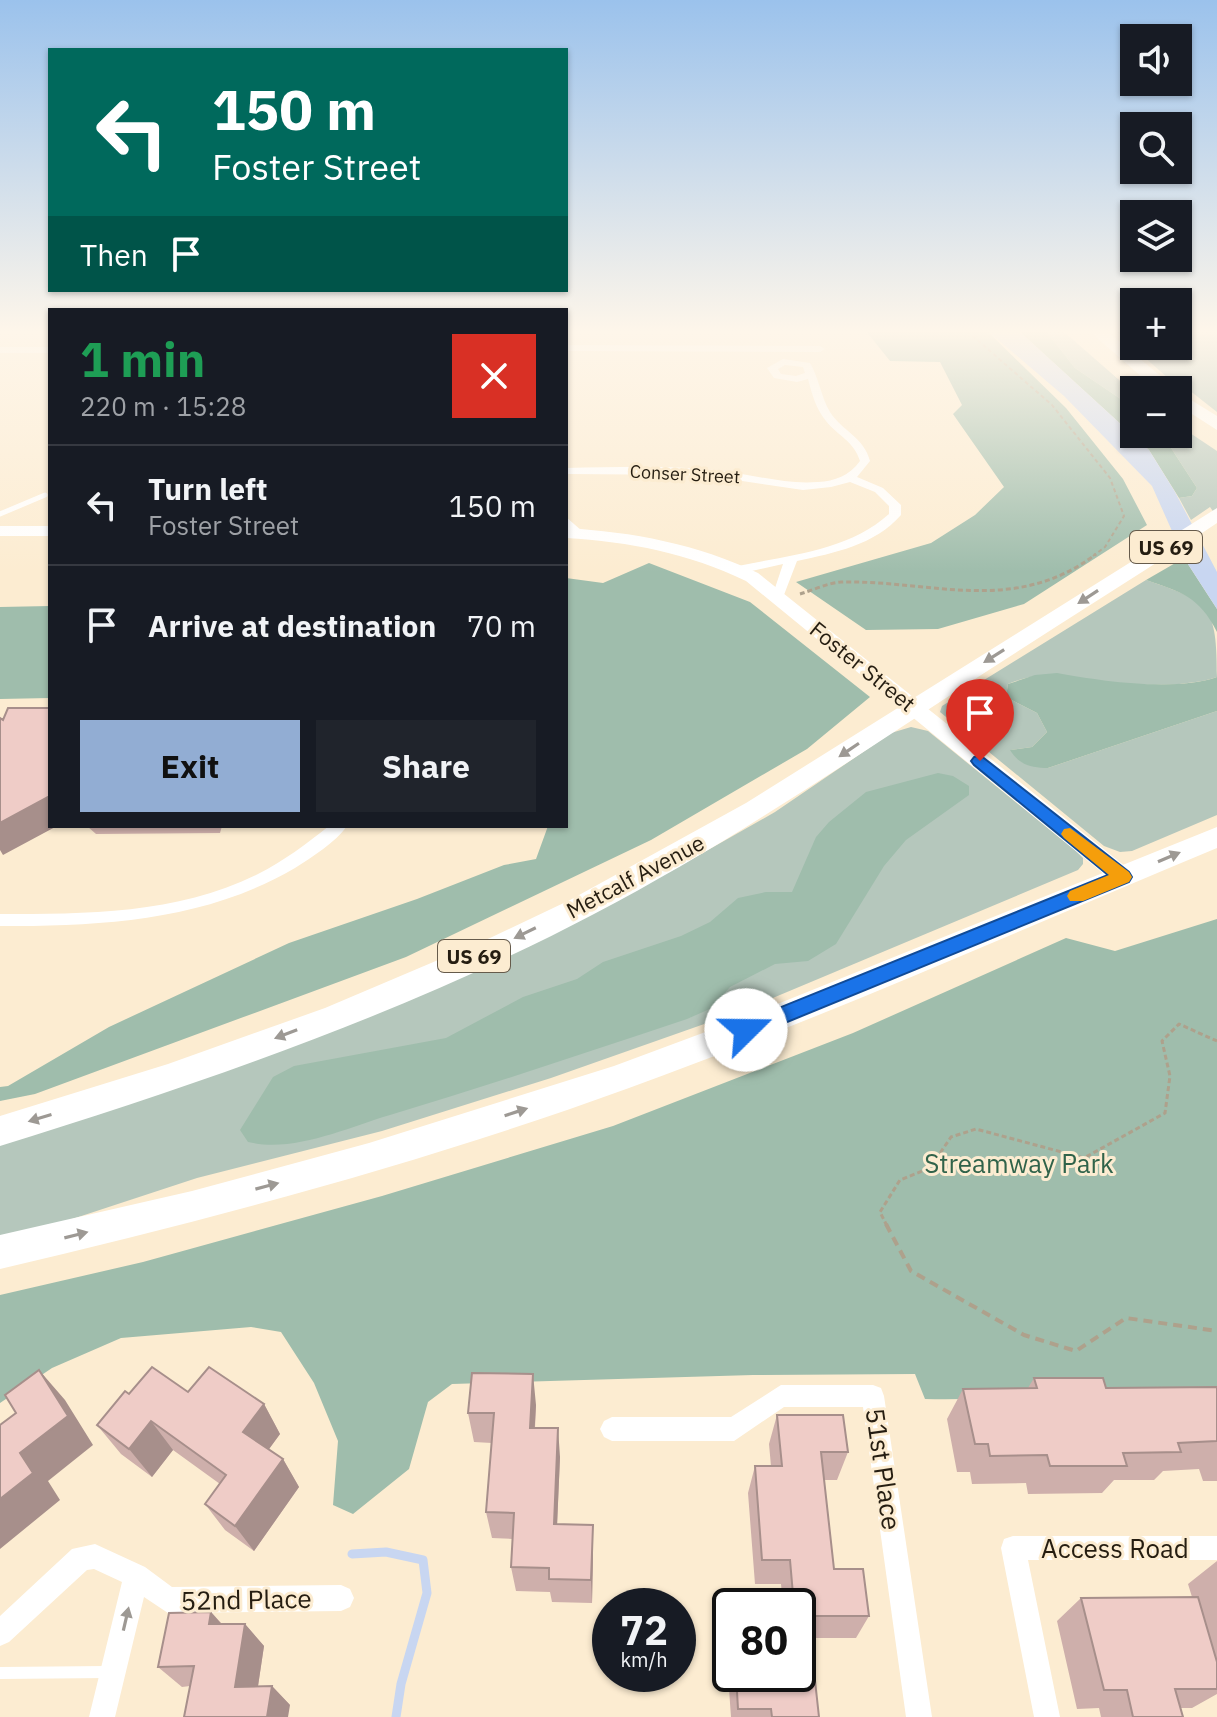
<!DOCTYPE html>
<meta charset="utf-8">
<style>
:root{--surface:#171b24;--page:#20242c;--text:#f1f3f6;--muted:#9ea1a6;--line:#363941;--accent:#92add3}
body{margin:0;font-family:"IBM Plex Sans",sans-serif;background:var(--page);color:var(--text);height:100vh;display:flex;flex-direction:column;font-size:30px;white-space:nowrap}
*{box-sizing:border-box;margin:0}
p{font-size:26px;color:var(--muted)}
.icon{flex:none;width:44px;height:44px;fill:none;stroke:currentColor;stroke-width:2;stroke-linecap:round;stroke-linejoin:round}
.map{position:relative;flex:1;overflow:hidden}
.side{position:absolute;left:48px;top:308px;width:520px;height:520px;display:flex;flex-direction:column;background:var(--surface);border-radius:0px;box-shadow:0 2px 6px #0004}
.side>*{flex:none}
.guide{position:absolute;left:48px;top:48px;width:520px;height:244px;border-radius:0px;box-shadow:0 2px 6px #0004;background:#00695c;color:#fff;overflow:hidden}
.fabs{position:absolute;left:1120px;top:24px;display:grid;gap:16px}
.fabs a{display:grid;place-items:center;width:72px;height:72px;border-radius:0px;background:var(--surface);box-shadow:0 2px 6px #0004;font-size:40px}
.speed{position:absolute;left:592px;top:1588px;display:flex;gap:16px;font-size:40px;font-weight:700;text-align:center}
.speed>*{display:grid;place-content:center;width:104px;height:104px;border-radius:50%;background:var(--surface);box-shadow:0 2px 6px #0004;line-height:1}
.speed small{font-size:20px;font-weight:400}
.speed .limit{border:4px solid #111;border-radius:12px;background:#fff;color:#111}
.pin{position:absolute;display:grid;place-items:center;width:68px;height:68px;color:#fff;margin:-82px -34px;border-radius:50% 50% 50% 0;rotate:-45deg;box-shadow:0 0 8px #0007}
.pin .icon{rotate:45deg}
.me{position:absolute;width:88px;margin:-44px;rotate:68deg;stroke-linejoin:round;filter:drop-shadow(0 0 6px #0008)}
.turn{display:flex;align-items:center;gap:28px;height:168px;padding:0 32px;font-size:36px}
.turn .icon{width:104px;height:104px;stroke-width:2.5}
.turn b{display:block;font-size:56px;line-height:68px}
.then{display:flex;align-items:center;height:76px;padding:0 32px;background:#0003;gap:16px;font-size:30px}
.round{display:grid;place-items:center;flex:none;width:84px;height:84px;border-radius:0px;background:var(--page)}
.overview{display:flex;align-items:center;justify-content:space-between;height:136px;padding:0 32px}
h1{font-size:48px;font-weight:700;line-height:60px;color:#1e9e55}
.action{display:flex;gap:16px;margin-top:auto;padding:16px 32px}
.action a{flex:1;height:92px;border-radius:0px;background:var(--accent);color:#111;font-size:32px;font-weight:700;line-height:92px;text-align:center}
.action a+a{background:var(--page);color:var(--text)}
ul{padding:0;list-style:none}
li{display:flex;align-items:center;gap:24px;height:120px;padding:0 32px;border-top:2px solid var(--line)}
li div{flex:1}
li b{display:block;font-size:30px}
li em{font-style:normal}
.map>svg:first-child{display:block}
.green{fill:#b5c7bc}
.forest{fill:#9fbdac}
.water{fill:#c8d6f1}
.lines{fill:none;stroke-linecap:round;stroke-linejoin:round}
.stream{stroke:#c8d6f1;stroke-width:9}
.path-far2{stroke:#aea18c;stroke-width:2;stroke-dasharray:4 3;stroke-linecap:butt}
.path-far1{stroke:#aea18c;stroke-width:3;stroke-dasharray:5 3;stroke-linecap:butt}
.path{stroke:#aea18c;stroke-width:4;stroke-dasharray:9 6;stroke-linecap:butt}
.lane-far1{stroke:#fff;stroke-width:5}
.lane{stroke:#fff;stroke-width:12}
.street{fill:#fff;fill-rule:evenodd}
.secondary{fill:#fff;fill-rule:evenodd}
.highway{fill:#fff;fill-rule:evenodd}
.wall{fill:#ceafab}
.shaded-wall{fill:#a78f8b}
.building{fill:#efccc7;stroke:#a78f8b;stroke-width:2}
.oneway{fill:#9d9994}
.route{fill:#1a73e8;stroke:#114b97;stroke-width:2}
.slow{fill:#f59e0b}
.labels{text-anchor:middle;dominant-baseline:central;stroke-width:6;stroke-linejoin:round;paint-order:stroke}
.far-street-label{font-size:18px;fill:#251d11;stroke:#fcecd1}
.shield{fill:#fcecd1;stroke:#665b4b;stroke-width:2}
.shield-label{font-size:20px;font-weight:bold;fill:#251d11}
.street-label{font-size:22px;fill:#251d11;stroke:#fcecd1}
.near-park-label{font-size:26px;fill:#30634a;stroke:#fcecd1}
.near-street-label{font-size:26px;fill:#251d11;stroke:#fcecd1}
</style>
<div class="map">
<svg width="1217" height="1717" viewBox="0 0 1217 1717">
<rect width="100%" height="100%" fill="#fcecd1"/>
<path class="green" d="M1046,331H1063L1134,393V408L1075,368Z
M1115,331H1134V346H1178V331H1217V412L1175,379H1169Z
M1178,425L1217,451V517L1210,507L1191,520L1179,498L1192,496L1197,488L1162,434H1178Z
M1146,580C1211,602 1217,607 1217,677C1189,687 1135,686 1105,682C1066,677 1046,668 1008,684L1006,697L1037,713L1047,732L1032,747L1011,750L1048,768L1217,711V815L1132,851L1120,852L1104,846L940,712L942,706Z
M911,727L928,731L1076,851L1083,858V864L1078,870L744,1010L551,1078L382,1131L197,1178L57,1224L0,1236V1144L671,871L775,812L891,733Z"/>
<path class="forest" d="M866,331H987L1066,408L1123,479L1147,525L1024,604L938,629L866,630L796,582L931,543L975,515L1004,487L953,414L962,405L940,362L890,361Z
M1019,331H1046L1075,368L1134,408V434H1162L1197,488L1192,496L1179,498L1149,450Z
M1184,558L1217,609V632C1199,596 1181,592 1146,580Z
M649,563L750,602L870,697L807,749L651,840L406,957L35,1094L0,1101V1087L8,1086L109,1027L289,943L417,899L504,865L536,859L548,826H566V578L603,583Z
M50,606V698L0,699V607Z
M1057,673C1101,681 1174,692 1217,677V711L1048,768C1032,768 1019,765 1010,750L1032,747L1047,732L1037,713L1006,697L1008,684L1035,675Z
M938,773L953,776L969,786V795L906,840L884,866L836,944L808,961L775,964L730,987L712,1008L687,1019C588,1052 490,1085 390,1115C346,1128 294,1153 248,1142L240,1130L273,1077L294,1066L446,1038L523,997L577,979L603,962L681,936L710,922L738,898L766,892H792L816,837L829,822L866,792Z
M1217,919V1388C1119,1387 1023,1401 925,1399L915,1374L753,1375L452,1384L428,1402L409,1469L353,1514L333,1505L338,1441L314,1383L281,1332L251,1327L121,1338L52,1368L0,1403V1295L143,1262L382,1196L613,1126L853,1033L1066,938L1115,951Z"/>
<path class="water" d="M988,331H1019L1149,450L1175,492L1217,572V609L1184,558L1152,486L1064,396Z"/>
<g class="lines">
<path class="stream" d="M352,1554L386,1552L423,1560L427,1593L401,1684L396,1717"/>
<path class="path-far2" d="M967,331L1052,405L1110,478L1124,516L1105,547L1093,556"/>
<path class="path-far1" d="M800,594C813,590 828,583 841,582C931,580 1015,616 1096,554
M887,1226L880,1212L900,1180L930,1168L951,1137L976,1129L1084,1158L1165,1113L1170,1076L1162,1041L1179,1024L1217,1041"/>
<path class="path" d="M886,1224L911,1271L1024,1335L1076,1351L1126,1318L1217,1331"/>
<path class="lane-far1" d="M0,514L45,495"/>
<path class="lane" d="M0,1673L108,1672"/>
<path class="street" d="M566,345L820,346L825,349L820,352L566,351Z
M0,347H50V353H0Z
M783,359L810,363C819,378 821,397 830,412C842,431 864,437 870,461L857,477L883,488L901,505V515C875,545 834,553 797,561L782,600H774L772,597L783,564L738,574L732,570L738,566C789,555 848,551 889,514V506L875,492L850,482L831,487L803,490L702,475L566,474V468C615,467 665,465 714,470C748,473 783,485 818,482C835,481 849,476 860,461C854,441 838,436 826,421C816,409 812,394 808,379L797,382L774,378L767,368ZM785,365L803,367L805,373L796,376L781,374L778,369Z
M566,517L582,531V537H574L566,528Z
M329,826H347C335,843 312,857 295,868C204,921 103,926 0,926V914C86,914 179,914 258,874C284,861 306,844 329,826Z
M781,1385H873L881,1388L884,1396L932,1717H906L863,1407H784L734,1441H612L604,1437L600,1429L604,1421L612,1417H731Z
M1013,1536H1217V1560H1028L1060,1717H1034L1001,1548L1004,1539Z
M95,1544L145,1567L172,1587L341,1585L350,1589L354,1598L350,1607L341,1611L168,1613L144,1597L115,1717H89L122,1582L94,1569L87,1570L9,1642L0,1646V1616L72,1549Z"/>
<path class="secondary" d="M0,526H50V536H0Z
M566,528C633,532 697,544 758,573L1131,871L1134,877L1131,883H1115L746,581C688,553 630,542 566,538Z"/>
<path class="highway" d="M1089,331H1107L1177,390H1157Z
M1178,392L1217,416V430L1178,405Z
M1217,508V523L1187,543C1108,594 1028,644 949,696C833,772 718,849 594,914C406,1013 203,1083 0,1146V1116L168,1064L325,1008L490,938L570,900L746,803Z
M1217,827V848C1022,929 828,1016 629,1088C423,1163 212,1219 0,1269V1235L192,1191L369,1143L614,1066L735,1021Z"/>
</g>
<path class="wall" d="M87,826H222L220,833L96,834Z
M1034,1378L1106,1388L1217,1387V1481H1203L1199,1469L1163,1471L1154,1480H1114L1102,1493L1028,1494L1026,1483L972,1484L970,1472H957L947,1419L963,1389L1028,1388Z
M188,1392L264,1404L280,1434L269,1449L283,1459L299,1487L254,1551L225,1530L205,1504L220,1484L173,1450L152,1477L121,1454L97,1425L129,1394Z
M536,1405L535,1428L560,1457L557,1525L593,1551L592,1603L552,1602L550,1592L516,1591L511,1567L513,1539L492,1538L486,1512L492,1443L474,1442L468,1413Z
M777,1415L848,1452L837,1480H824L834,1569L869,1616L856,1638H798V1606H783L781,1584H755L748,1493L755,1466H771L769,1444Z
M1217,1561V1694L1192,1708H1180L1183,1717H1101L1099,1708L1077,1709L1057,1621L1081,1598L1192,1597L1188,1584Z
M211,1612L222,1624H245L264,1646L258,1686H272L290,1705L190,1686L182,1687L158,1667Z
M730,1668V1674H798L819,1717H731L728,1675Z"/>
<path class="shaded-wall" d="M50,796V826H57L3,855L0,850V823Z
M39,1370L65,1400L93,1445L48,1481L60,1500L0,1549V1499L20,1453Z
M533,1374L536,1405L533,1456L530,1428Z
M264,1404L280,1434L261,1460L243,1432Z
M151,1421L173,1450L152,1477L129,1449Z
M558,1428L560,1457L556,1550L554,1524Z
M283,1459L299,1487L254,1551L235,1526Z
M593,1525V1551L592,1603L591,1580Z
M211,1612L231,1635L209,1624Z
M245,1624L264,1646L255,1706L235,1687Z
M272,1686L290,1705L288,1717H267Z"/>
<path class="building" d="M8,708H50V796L0,823V718L3,720Z
M152,1367L188,1392L209,1367L264,1404L243,1432L283,1459L235,1526L205,1504L226,1475L151,1421L129,1449L97,1425L125,1391L129,1394Z
M39,1370L68,1416L20,1453L33,1473L0,1499V1425L16,1413L5,1395Z
M472,1373L533,1374L530,1428H558L554,1524L593,1525L591,1580L549,1579V1568L511,1567L514,1513L486,1512L494,1413H468Z
M1034,1378H1103L1106,1388L1217,1387V1441L1178,1443L1181,1452L1123,1453L1127,1466H1050L1047,1455L990,1456L988,1444H975L963,1389L1037,1388Z
M777,1415H843L848,1452H821L834,1569H863L869,1616H798V1606H794L790,1560H762L755,1466H782Z
M1198,1597L1217,1662V1689H1175L1183,1717H1133L1127,1690H1104L1081,1598Z
M211,1612L209,1624H245L235,1687L272,1686L267,1717H184L194,1666L158,1667L169,1613Z
M812,1653L819,1717H772L771,1709H738L736,1674H798V1654Z"/>
<defs><path id="oneway-solid" d="M-6-.8H1V-3.2L6.5 0L1 3.2V.8H-6Z" transform="scale(2)"/></defs>
<g class="oneway">
<use href="#oneway-solid" transform="translate(1088 597) rotate(147)"/>
<use href="#oneway-solid" transform="translate(994 656) rotate(148)"/>
<use href="#oneway-solid" transform="translate(849 750) rotate(146)"/>
<use href="#oneway-solid" transform="translate(1169 857) rotate(-23)"/>
<use href="#oneway-solid" transform="translate(525 933) rotate(154)"/>
<use href="#oneway-solid" transform="translate(286 1034) rotate(159)"/>
<use href="#oneway-solid" transform="translate(516 1112) rotate(-18)"/>
<use href="#oneway-solid" transform="translate(40 1118) rotate(163)"/>
<use href="#oneway-solid" transform="translate(267 1186) rotate(-15)"/>
<use href="#oneway-solid" transform="translate(76 1235) rotate(-14)"/>
<use href="#oneway-solid" transform="translate(126 1619) rotate(-77)"/>
</g>
<linearGradient id="sky" x2="0" y2="1"><stop stop-color="#9bc2ec"/><stop offset="0.58" stop-color="#fef6ea"/><stop offset="1" stop-color="#fef6ea" stop-opacity="0"/></linearGradient>
<rect width="1217" height="572" fill="url(#sky)"/>
<path class="route" d="M980,755L1129,872L1132,877L1129,882L753,1036L746,1039L739,1036L736,1030L739,1024L1108,875L974,765L971,761L974,757Z"/>
<path class="slow" d="M1070,828L1129,872L1132,877L1129,882L1083,901H1070L1067,896L1070,891L1109,875L1064,838L1061,834L1064,829Z"/>
<g class="labels">
<g class="far-street-label">
<text transform="translate(685 474) rotate(3)">Conser Street</text>
</g>
<g class="shield">
<rect x="1130" y="531" width="72" height="32" rx="6"/>
<rect x="438" y="940" width="72" height="32" rx="6"/>
</g>
<g class="shield-label">
<text x="1166" y="547">US 69</text>
<text x="474" y="956">US 69</text>
</g>
<g class="street-label">
<text transform="translate(863 666) rotate(39)">Foster Street</text>
<text transform="translate(635 876) rotate(-28)">Metcalf Avenue</text>
</g>
<g class="near-park-label">
<text x="1019" y="1163">Streamway Park</text>
</g>
<g class="near-street-label">
<text transform="translate(884 1469) rotate(82)">51st Place</text>
<text x="1115" y="1548">Access Road</text>
<text transform="translate(246 1599) rotate(-1)">52nd Place</text>
</g>
</g>
</svg>
<div class="fabs">
<a><svg class="icon" aria-label="sound" viewBox="0 0 24 24"><path d="M4 9h4l5-4v14l-5-4H4zM17 9q2 3 0 6"/></svg></a>
<a><svg class="icon" aria-label="search" viewBox="0 0 24 24"><circle cx="10" cy="10" r="6"/><path d="M15 15l6 6"/></svg></a>
<a><svg class="icon" aria-label="layers" viewBox="0 0 24 24"><path d="M12 4l9 5-9 5-9-5zM3 14l9 5 9-5"/></svg></a>
<a>+</a>
<a>−</a>
</div>
<div class="speed"><div>72<small>km/h</small></div><div class="limit">80</div></div>
<div class="pin" style="left:980px;top:761px;background:#d93025"><svg class="icon" aria-label="arrive" viewBox="0 0 24 24"><path d="M6 21V4h12l-3 4 3 4H6"/></svg></div>
<svg class="me" style="left:746px;top:1030px" viewBox="-20 -20 40 40"><circle r="19" fill="#fff"/><path d="M0-13L10 11 0 6-10 11z" fill="#1a73e8"/></svg>
<div class="guide">
<div class="turn"><svg class="icon" aria-label="left" viewBox="0 0 24 24"><path d="M17 20v-9H6M10 6l-5 5 5 5"/></svg><div><b>150 m</b>Foster Street</div></div>
<div class="then">Then<svg class="icon" aria-label="arrive" viewBox="0 0 24 24"><path d="M6 21V4h12l-3 4 3 4H6"/></svg></div>
</div>
<section class="side">
<div class="overview"><div><h1>1 min</h1><p>220 m · 15:28</p></div><a class="round" style="background:#d93025;color:#fff"><svg class="icon" aria-label="close" viewBox="0 0 24 24"><path d="M6 6l12 12M18 6L6 18"/></svg></a></div>
<ul>
<li><svg class="icon" aria-label="left" viewBox="0 0 24 24"><path d="M17 20v-9H6M10 6l-5 5 5 5"/></svg><div><b>Turn left</b><p>Foster Street</p></div><em>150 m</em></li>
<li><svg class="icon" aria-label="arrive" viewBox="0 0 24 24"><path d="M6 21V4h12l-3 4 3 4H6"/></svg><div><b>Arrive at destination</b></div><em>70 m</em></li>
</ul>
<div class="action"><a>Exit</a><a>Share</a></div>
</section>
</div>
